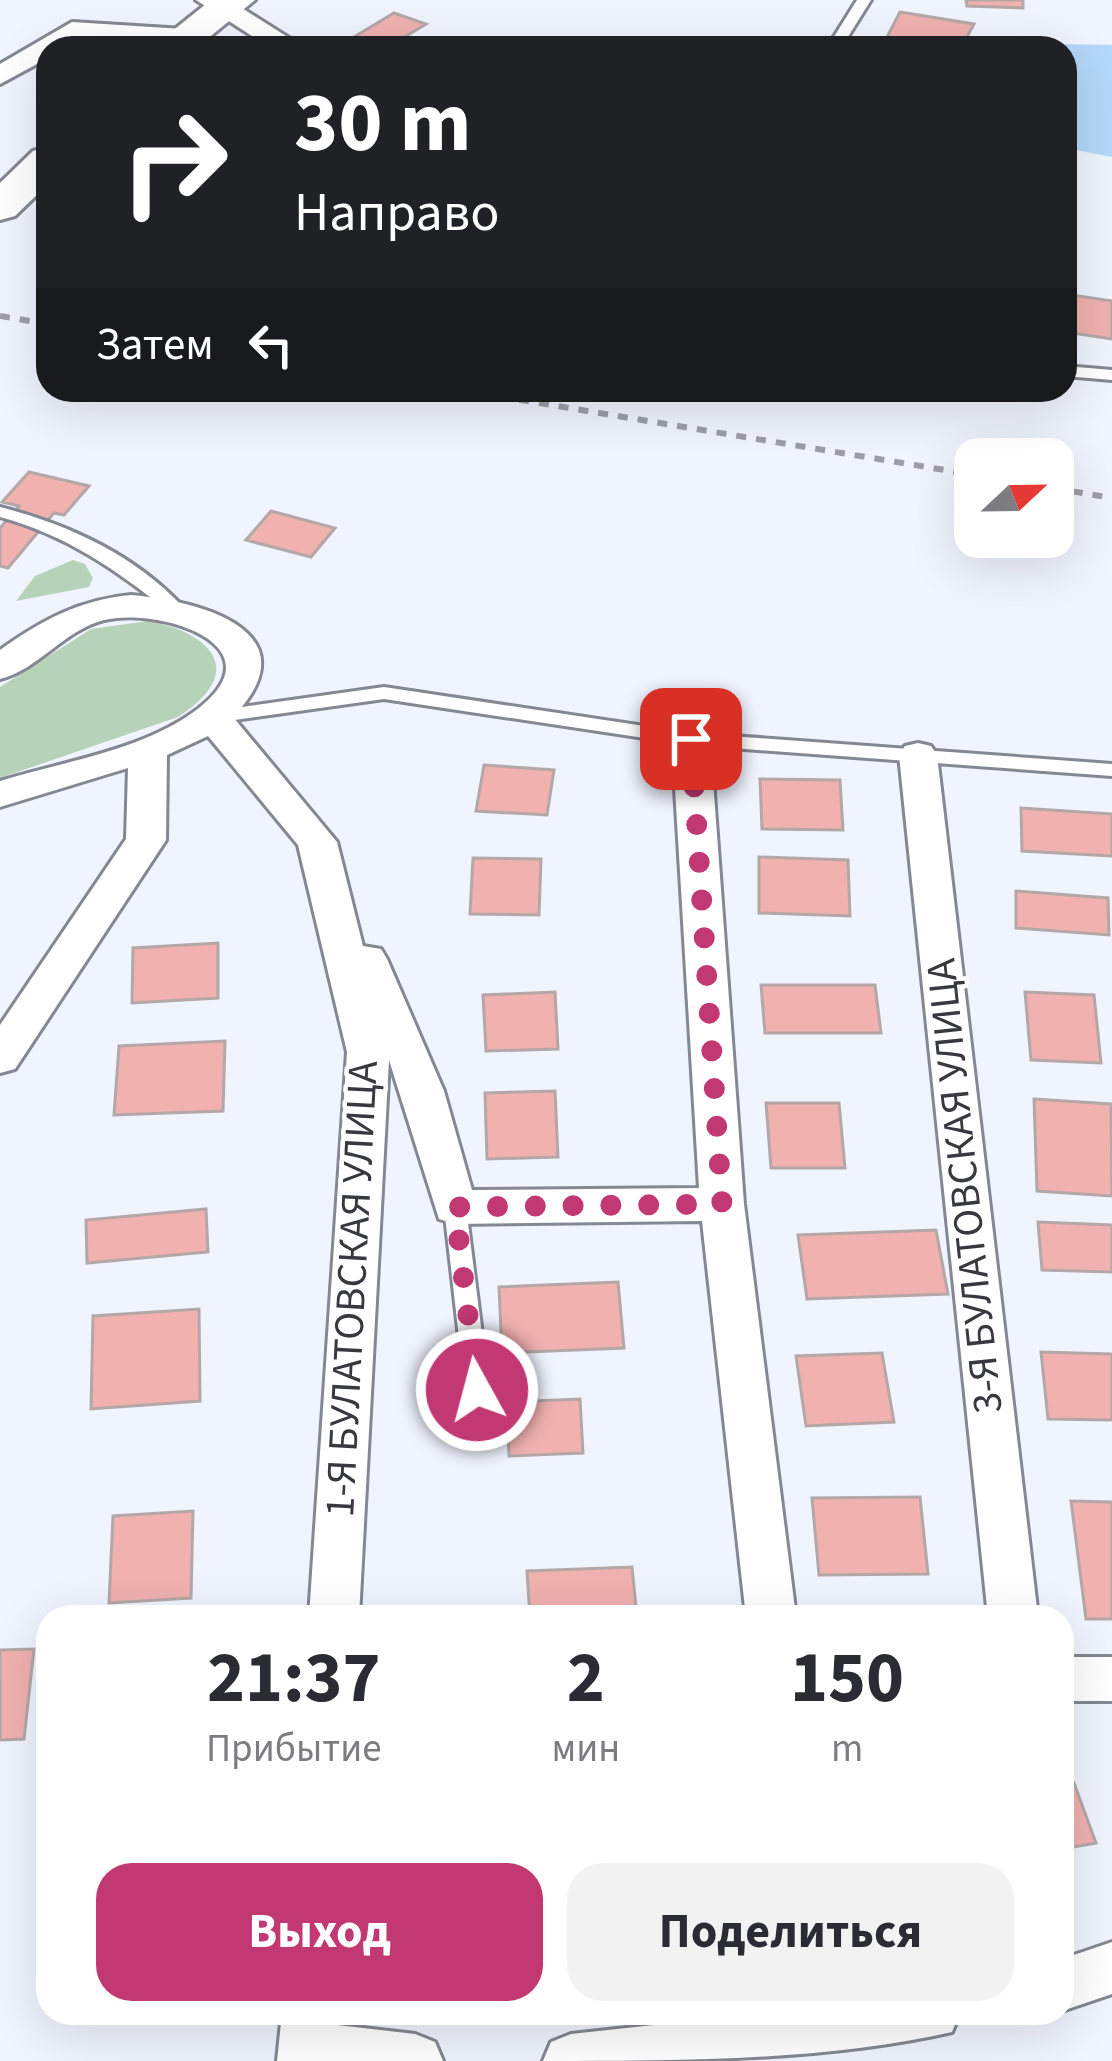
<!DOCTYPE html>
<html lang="ru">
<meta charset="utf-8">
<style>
:root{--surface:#fff;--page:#f2f2f3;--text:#2b2b33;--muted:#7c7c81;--accent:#c23873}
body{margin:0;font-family:"Source Sans 3",sans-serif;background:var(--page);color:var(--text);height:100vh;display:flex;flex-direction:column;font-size:45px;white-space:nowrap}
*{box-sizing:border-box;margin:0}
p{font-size:39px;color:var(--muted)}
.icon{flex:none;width:66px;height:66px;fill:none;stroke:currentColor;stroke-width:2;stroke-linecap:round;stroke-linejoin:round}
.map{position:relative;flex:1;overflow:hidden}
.drawer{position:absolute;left:36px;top:1605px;width:1038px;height:420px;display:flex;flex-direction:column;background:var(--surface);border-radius:36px;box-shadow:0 12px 48px #0002}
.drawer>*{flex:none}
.banner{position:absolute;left:36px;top:36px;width:1041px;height:366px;border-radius:36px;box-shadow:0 12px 48px #0002;background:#202124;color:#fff;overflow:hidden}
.needle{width:78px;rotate:68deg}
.fabs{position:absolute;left:954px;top:438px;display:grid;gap:24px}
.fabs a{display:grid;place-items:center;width:120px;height:120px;border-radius:24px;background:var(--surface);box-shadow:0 12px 48px #0002;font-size:60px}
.pin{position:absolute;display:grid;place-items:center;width:102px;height:102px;color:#fff;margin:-51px;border-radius:24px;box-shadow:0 6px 18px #0006}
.me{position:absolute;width:132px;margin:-66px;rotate:353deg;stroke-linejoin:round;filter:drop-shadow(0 0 9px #0008)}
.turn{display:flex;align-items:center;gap:42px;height:252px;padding:0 60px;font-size:54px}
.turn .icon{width:156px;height:156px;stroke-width:2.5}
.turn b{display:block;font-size:84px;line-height:102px}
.then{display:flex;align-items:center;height:114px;padding:0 60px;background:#0003;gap:24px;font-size:45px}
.eta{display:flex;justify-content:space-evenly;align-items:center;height:204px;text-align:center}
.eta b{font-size:72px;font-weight:700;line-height:84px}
.button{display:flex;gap:24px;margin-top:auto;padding:24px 60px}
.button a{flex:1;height:138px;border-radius:36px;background:var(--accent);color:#fff;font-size:48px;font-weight:700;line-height:138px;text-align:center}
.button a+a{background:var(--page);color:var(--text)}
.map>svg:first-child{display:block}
.green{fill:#b6d3b9}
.water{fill:#b4d8f9}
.building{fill:#f0b1af;stroke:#b4a7a7;stroke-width:3}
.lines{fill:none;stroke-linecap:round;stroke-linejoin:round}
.service-casing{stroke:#848892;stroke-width:6}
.minor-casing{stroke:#848892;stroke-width:6}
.secondary-casing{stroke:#848892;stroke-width:6}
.service{fill:#fff;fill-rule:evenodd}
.minor{fill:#fff;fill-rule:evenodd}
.secondary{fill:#fff;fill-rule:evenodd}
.rail{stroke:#9c9ea7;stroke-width:6;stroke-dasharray:10 10;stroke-linecap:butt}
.route{stroke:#c23873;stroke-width:21;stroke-dasharray:0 37.8}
.labels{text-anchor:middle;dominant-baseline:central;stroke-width:9;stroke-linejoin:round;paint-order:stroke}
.street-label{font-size:42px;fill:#38393e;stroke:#fff}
</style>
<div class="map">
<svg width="1112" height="2061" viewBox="0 0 1112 2061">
<rect width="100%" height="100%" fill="#f0f4ff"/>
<path class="green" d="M73,560L85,564L93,578L89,587L16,601L35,576Z
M148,621C214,633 247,673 178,717L0,778V687L91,629Z"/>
<path class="water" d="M1057,44L1112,45V157L1065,148V48H1055Z"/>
<path class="building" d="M966,0H1023V8L967,6Z
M900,12L974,24L961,48L885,41Z
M394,13L426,24L386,48L344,43Z
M1065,294L1112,301V339L1065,332Z
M29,472L89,486L64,515L54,513L8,568L0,566V528L19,506L2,502Z
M271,511L335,528L311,557L246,540Z
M484,765L554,770L547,815L476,811Z
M760,779L840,780L843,830L762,829Z
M1021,808L1112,814V856L1022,851Z
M759,857L848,860L850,916L759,913Z
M473,858L541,859L539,915L470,914Z
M1016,891L1108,898L1109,935L1016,928Z
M218,943V998L132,1003L133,948Z
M761,985H875L881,1033H765Z
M555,992L558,1049L486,1051L483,995Z
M1025,992L1094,995L1101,1063L1031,1060Z
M225,1041L223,1111L114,1115L119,1046Z
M555,1091L558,1157L487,1159L485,1093Z
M1034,1099L1111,1104L1112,1196L1037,1191Z
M766,1103H839L845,1168H771Z
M206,1209L208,1252L87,1263L86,1220Z
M1038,1222L1112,1225V1272L1042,1270Z
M936,1230L948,1294L807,1299L798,1235Z
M618,1282L624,1348L502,1353L499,1287Z
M199,1309L200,1401L91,1409L93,1316Z
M1041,1352L1112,1354V1420L1048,1419Z
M882,1353L894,1422L806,1426L796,1356Z
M580,1399L583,1453L509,1456L507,1402Z
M920,1497L928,1574L819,1575L812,1498Z
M1071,1501L1112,1502V1619H1086Z
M193,1511L191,1598L109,1603L113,1516Z
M632,1567L637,1617H530L527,1571Z
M34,1649L24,1739L0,1740V1650Z
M1074,1783L1096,1843L1062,1849V1785Z"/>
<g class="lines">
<defs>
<path id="service" d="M857,0H871L841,48H827Z
M1065,366L1112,370V380L1065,376Z
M0,507C67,524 135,555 183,607L180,611H168C115,569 66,535 0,517Z
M384,687L691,733L1112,764V776L691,745L384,699L213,723L204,717L213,711Z
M455,1199L463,1201L466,1207L489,1390L485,1397L477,1399L469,1397L465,1390L444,1207L447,1201Z"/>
<path id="minor" d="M196,0H229L305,48H271Z
M72,22L184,29L198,37L184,45L77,39L63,48H48V58L0,84V64Z
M131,595C202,601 314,632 233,717L337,842L363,946L381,949L387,959L444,1091L472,1190L699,1188L672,739L678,730H704L710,739L744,1204L796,1617H746L702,1221L455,1224L439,1219L389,1060L359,1617H309L347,1052L298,845L208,736L167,755L166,840L15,1069L0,1073V1025L126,839L128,768L0,807V781C65,761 145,750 199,708C280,644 158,607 104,620C64,630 38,670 0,679V650C42,620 79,600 131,595Z
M918,743L931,746L937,755L1038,1617H988L899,755L905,746Z
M1062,1657H1112V1701H1062Z
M1112,1942V1994L1062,2011V1959Z
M282,2013H338L337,2025L415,2034L435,2042L443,2061H277Z
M764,2013H960L952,2032C826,2061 675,2061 543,2061L551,2042L571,2034Z"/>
<path id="secondary" d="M211,0H255L196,48H151Z
M48,147V184L15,216L0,220V183L33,151Z"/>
</defs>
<use href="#service" class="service-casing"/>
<use href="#minor" class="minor-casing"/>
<use href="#secondary" class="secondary-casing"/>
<use href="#service" class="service"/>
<use href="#minor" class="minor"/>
<use href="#secondary" class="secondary"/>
<path class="rail" d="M0,316L48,324
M460,390L975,475
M1053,488L1112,498"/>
</g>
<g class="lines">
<path class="route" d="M477,1390L455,1207L722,1204L691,739"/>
</g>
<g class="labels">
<g class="street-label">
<text transform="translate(965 1186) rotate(-96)">3-Я БУЛАТОВСКАЯ УЛИЦА</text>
<text transform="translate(352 1289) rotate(-87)">1-Я БУЛАТОВСКАЯ УЛИЦА</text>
</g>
</g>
</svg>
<div class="fabs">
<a><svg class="needle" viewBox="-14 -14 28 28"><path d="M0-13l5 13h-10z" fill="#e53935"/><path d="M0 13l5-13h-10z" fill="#7c7c81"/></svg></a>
</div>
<div class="pin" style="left:691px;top:739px;background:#d93025"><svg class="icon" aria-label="arrive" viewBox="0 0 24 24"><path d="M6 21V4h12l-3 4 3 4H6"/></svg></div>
<svg class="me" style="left:477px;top:1390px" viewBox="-20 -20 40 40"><circle r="17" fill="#c23873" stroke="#fff" stroke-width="3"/><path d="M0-11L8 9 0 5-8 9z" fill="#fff"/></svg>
<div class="banner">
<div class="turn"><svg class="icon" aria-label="right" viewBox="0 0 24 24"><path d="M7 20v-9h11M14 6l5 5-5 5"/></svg><div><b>30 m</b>Направо</div></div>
<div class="then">Затем<svg class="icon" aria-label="left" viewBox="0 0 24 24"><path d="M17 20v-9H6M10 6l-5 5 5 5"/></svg></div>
</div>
<section class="drawer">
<div class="eta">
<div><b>21:37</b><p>Прибытие</p></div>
<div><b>2</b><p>мин</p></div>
<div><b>150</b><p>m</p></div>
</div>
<div class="button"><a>Выход</a><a>Поделиться</a></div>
</section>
</div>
